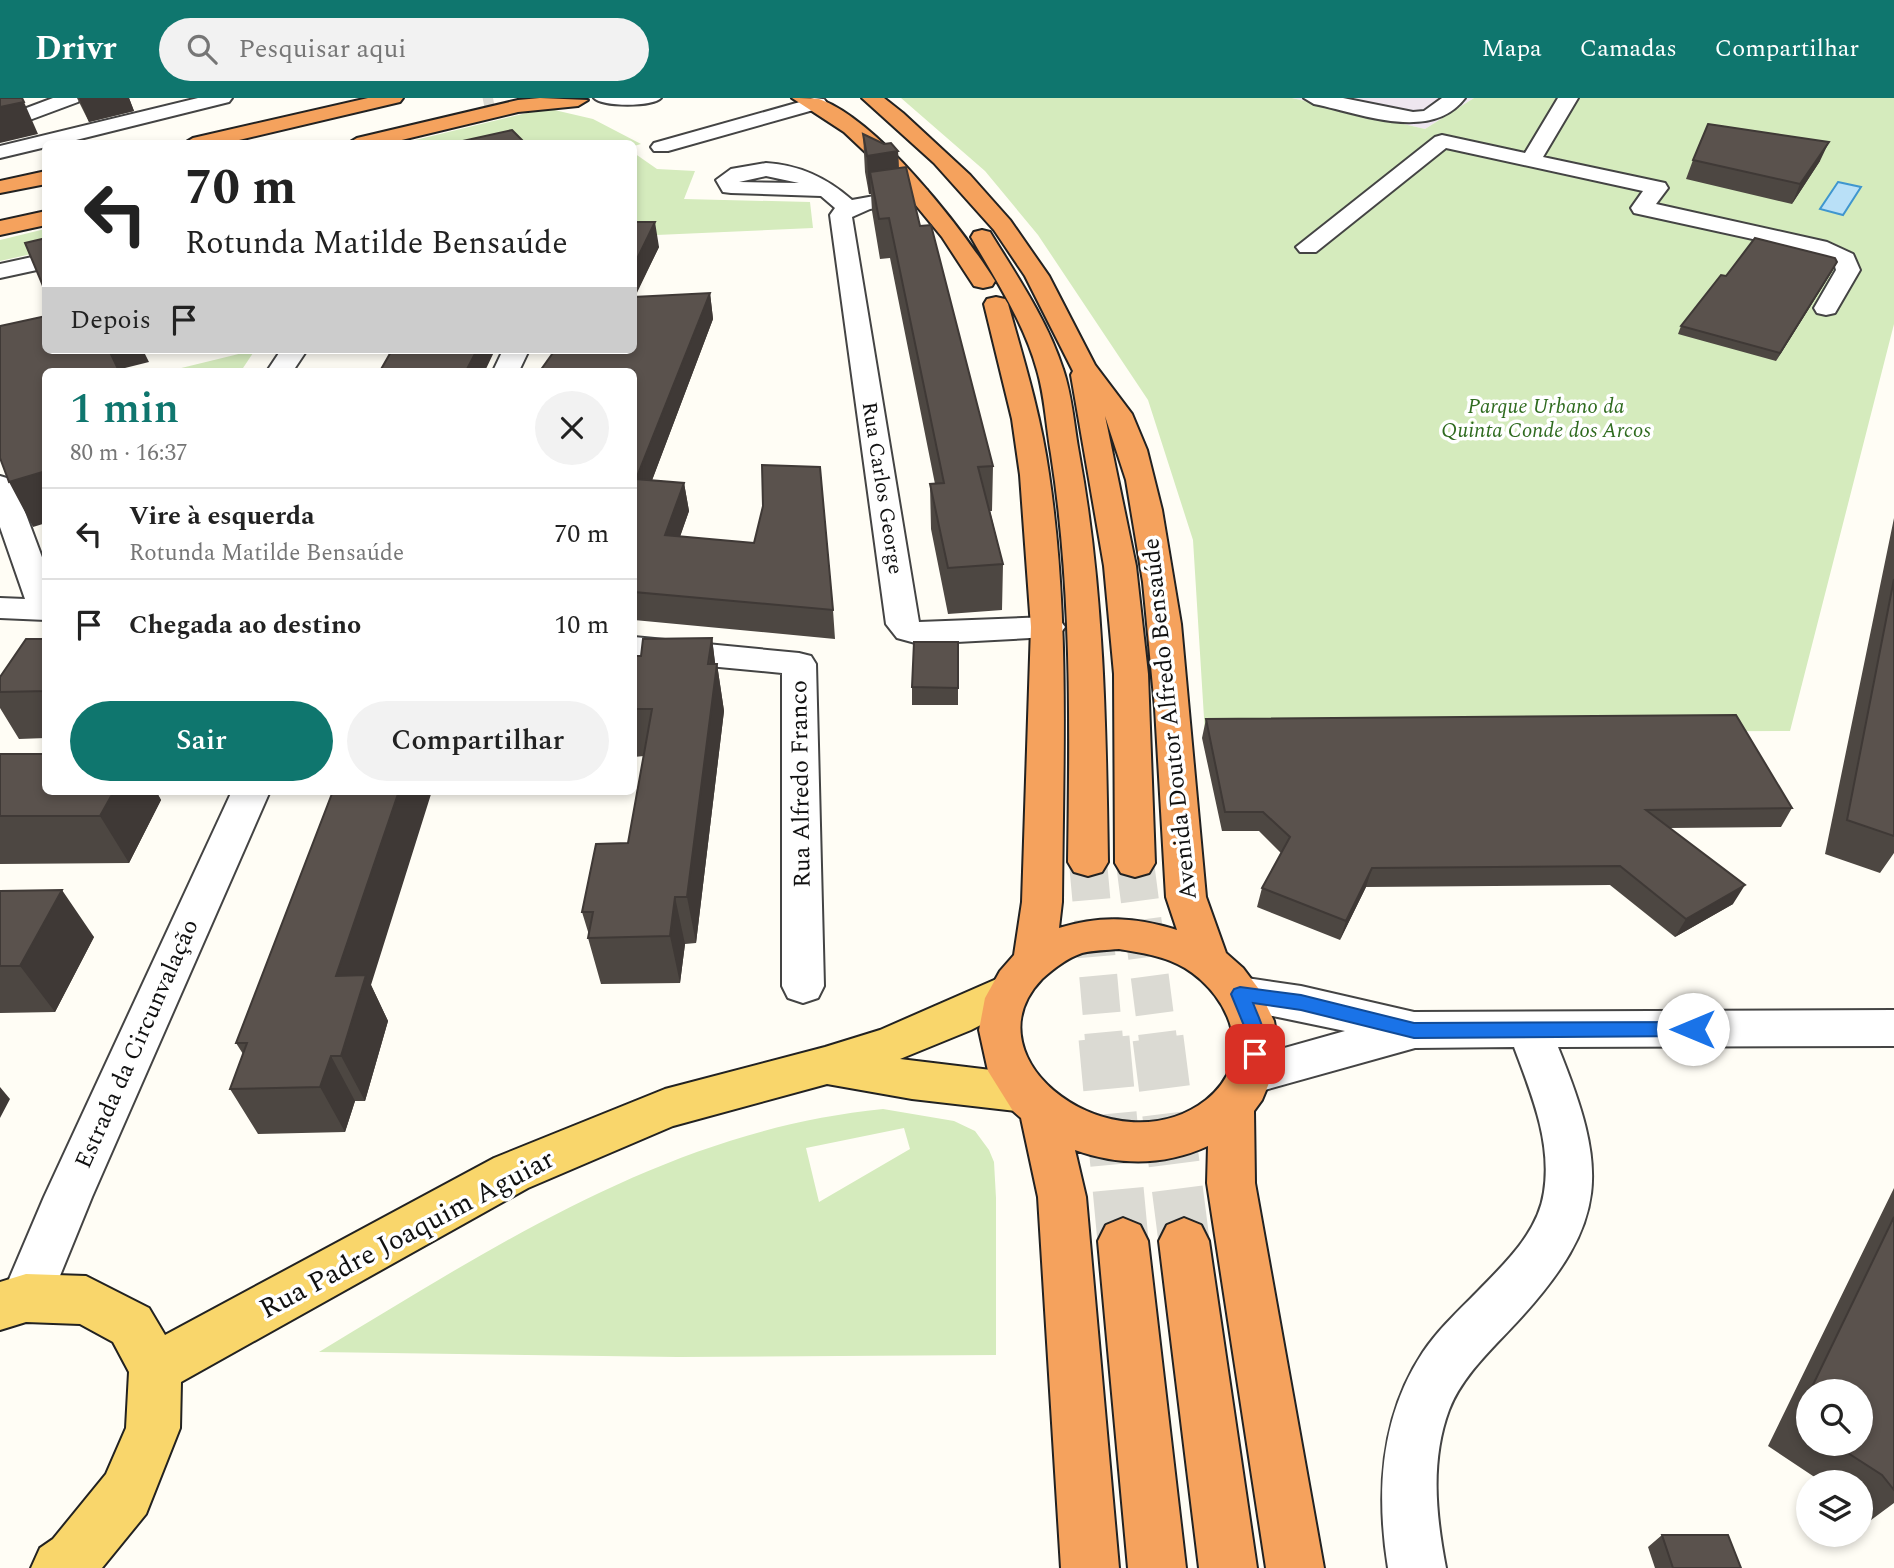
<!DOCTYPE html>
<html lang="pt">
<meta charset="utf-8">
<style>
:root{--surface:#fff;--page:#f2f2f2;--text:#222;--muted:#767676;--line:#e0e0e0;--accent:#0f766e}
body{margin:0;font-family:Spectral,serif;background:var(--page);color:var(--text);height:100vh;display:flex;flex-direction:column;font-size:26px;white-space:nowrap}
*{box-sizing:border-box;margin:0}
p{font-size:23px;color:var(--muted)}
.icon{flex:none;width:38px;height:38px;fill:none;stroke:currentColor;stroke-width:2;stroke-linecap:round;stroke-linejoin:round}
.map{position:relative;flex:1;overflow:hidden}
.drawer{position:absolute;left:42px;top:270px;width:595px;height:427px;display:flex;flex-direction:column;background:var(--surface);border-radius:10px;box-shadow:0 4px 10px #0003}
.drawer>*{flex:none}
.hud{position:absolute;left:42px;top:42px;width:595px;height:214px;border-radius:10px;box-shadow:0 4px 10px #0003;background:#fff;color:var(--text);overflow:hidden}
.fabs{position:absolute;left:1796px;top:1281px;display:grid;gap:14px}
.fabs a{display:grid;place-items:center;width:77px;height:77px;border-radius:50%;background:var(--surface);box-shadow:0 4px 10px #0003;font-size:35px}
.pin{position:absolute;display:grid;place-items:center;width:60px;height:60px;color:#fff;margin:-30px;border-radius:14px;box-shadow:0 4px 10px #0006}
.me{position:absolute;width:77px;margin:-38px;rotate:270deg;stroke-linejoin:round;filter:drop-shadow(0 0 5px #0008)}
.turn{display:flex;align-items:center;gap:24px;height:147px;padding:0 28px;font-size:32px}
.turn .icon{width:91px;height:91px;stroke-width:2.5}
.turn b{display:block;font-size:49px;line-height:60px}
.then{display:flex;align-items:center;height:66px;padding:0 28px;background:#0003;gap:14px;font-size:26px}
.round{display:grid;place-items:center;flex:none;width:74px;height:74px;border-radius:37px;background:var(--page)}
.summary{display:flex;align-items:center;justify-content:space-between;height:119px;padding:0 28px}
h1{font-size:42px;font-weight:600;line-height:52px;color:var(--accent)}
.primary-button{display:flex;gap:14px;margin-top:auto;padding:14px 28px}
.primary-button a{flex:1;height:80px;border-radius:42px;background:var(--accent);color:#fff;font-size:28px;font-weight:600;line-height:80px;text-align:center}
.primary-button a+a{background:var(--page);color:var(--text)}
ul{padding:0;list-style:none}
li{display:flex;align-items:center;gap:21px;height:91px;padding:0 28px;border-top:2px solid var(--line)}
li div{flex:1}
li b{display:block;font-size:26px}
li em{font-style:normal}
header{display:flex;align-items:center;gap:42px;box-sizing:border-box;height:98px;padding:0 35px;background:var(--accent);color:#fff}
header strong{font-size:33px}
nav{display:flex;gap:38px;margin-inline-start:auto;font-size:24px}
.search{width:490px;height:63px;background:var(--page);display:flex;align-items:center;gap:18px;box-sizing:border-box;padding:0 24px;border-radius:38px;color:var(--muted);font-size:26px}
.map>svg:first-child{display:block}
.industrial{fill:#eee6ef}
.green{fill:#d5ebbd;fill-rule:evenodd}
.water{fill:#b9e0f7;stroke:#3f96cf;stroke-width:2}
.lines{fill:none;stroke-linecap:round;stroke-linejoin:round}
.highway-tunnel-far2{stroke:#dbdad3;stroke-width:22;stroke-dasharray:22 11;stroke-linecap:butt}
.highway-tunnel-far1{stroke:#dbdad3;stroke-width:38;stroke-dasharray:38 19;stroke-linecap:butt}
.highway-tunnel{stroke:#dbdad3;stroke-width:51;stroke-dasharray:51 25;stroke-linecap:butt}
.minor-casing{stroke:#444;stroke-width:4}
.major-casing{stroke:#222;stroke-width:4}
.highway-casing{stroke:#222;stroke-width:4}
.minor{fill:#fff;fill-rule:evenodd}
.major{fill:#f9d66b;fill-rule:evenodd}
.highway{fill:#f5a25d;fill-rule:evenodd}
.wall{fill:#4d4742;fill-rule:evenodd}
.shaded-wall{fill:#3f3936}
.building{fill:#5a524d;stroke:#3f3936;stroke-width:2}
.route{fill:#1a73e8;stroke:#114b97;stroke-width:2}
.labels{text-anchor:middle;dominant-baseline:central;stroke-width:7;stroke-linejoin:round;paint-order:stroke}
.far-park-label{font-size:21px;font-style:italic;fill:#2f6b1f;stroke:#fff}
.far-street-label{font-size:21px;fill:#111;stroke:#fff}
.street-label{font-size:24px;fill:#111;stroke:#fff}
.near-street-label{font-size:28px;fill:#111;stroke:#fff}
</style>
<header>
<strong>Drivr</strong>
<div class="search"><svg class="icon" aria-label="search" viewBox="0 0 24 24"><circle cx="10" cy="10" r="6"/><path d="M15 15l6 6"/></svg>Pesquisar aqui</div>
<nav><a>Mapa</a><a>Camadas</a><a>Compartilhar</a></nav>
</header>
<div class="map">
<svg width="1894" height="1470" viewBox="0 0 1894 1470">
<rect width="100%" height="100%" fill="#fffdf5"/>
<path class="industrial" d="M1292,0H1474L1425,31Z"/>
<path class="green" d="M901,0H1292L1425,31L1474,0H1894V226L1790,633L1205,636L1193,442L1148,302L1038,137L985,73Z
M550,11L593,21L641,46L634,48V46L557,42L523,46H399L539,12Z
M634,55L657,71L695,73L684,101L810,104L813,130L634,138Z
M45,131V153L0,163V142Z
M255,252L241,273H169Z
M883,1011L954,1023L975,1033L989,1052L994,1064L996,1100V1257L678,1259L319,1254C498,1146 671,1032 883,1011ZM904,1030L910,1051L819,1104L806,1050Z"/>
<path class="water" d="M1838,84L1861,89L1843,117L1820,111Z"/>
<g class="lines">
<path class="highway-tunnel-far2" d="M483,2L493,0"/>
<path class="highway-tunnel-far1" d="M1088,764L1104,942
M1135,765L1158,942"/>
<path class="highway-tunnel" d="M1104,940L1123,1143
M1158,940L1184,1143"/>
<defs>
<path id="minor" d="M53,0H81L78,4L0,33V20Z
M198,0H232L229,4L60,46H46V49L0,60V48Z
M594,0H661C653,9 602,9 594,0Z
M814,0L824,1L827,5L824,9L668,53H654L651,49L654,45Z
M1304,0H1343L1413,14L1424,13L1442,0H1465C1431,45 1359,15 1314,6Z
M1558,0H1578L1543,59L1665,85L1668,90L1656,106L1827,144L1853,156L1860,172L1835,215L1826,217L1817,215L1814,210L1836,172L1834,165L1812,154L1634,115L1631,110L1643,93L1446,50L1316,154H1300L1296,149L1435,39L1442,37L1525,55Z
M766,65C800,67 827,80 852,102L919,90L927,92L930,97L927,102L870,111L852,119L919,524L1048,519L1060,522L1065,529L1060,536L1048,539L919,546L897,540L886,526L830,117L835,110L821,98L731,95L723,94L716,82L731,71ZM766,78L799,85L739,84Z
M46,156V170L0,180V166Z
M281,252H307L293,273H267Z
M503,252H529L519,273H493Z
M0,378L10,381L15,387L46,470V522L0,520V500L25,501L0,429Z
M634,539L799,555L811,558L816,566L824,888L818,900L803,905L788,900L782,888V575L634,561Z
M232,693H270L92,1099L44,1217L26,1224L8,1217L1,1200L44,1099Z
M1240,879L1301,888L1414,914L1894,912V948L1558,949C1608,1072 1610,1123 1517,1224C1492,1251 1462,1278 1449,1312C1430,1363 1436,1418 1446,1470H1388C1376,1395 1380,1319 1423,1254C1438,1232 1458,1213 1477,1194C1504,1166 1538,1135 1544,1094C1552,1044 1531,995 1514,949L1415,950L1254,995L1238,989L1232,976L1238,963L1345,933L1225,908L1219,896L1225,884Z"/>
<path id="major" d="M1008,876L1023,881L1029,893L1023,905L971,932L900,961L1024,976L1040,981L1047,995L1040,1009L1024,1014L912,1001L827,986L673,1028L528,1090L181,1284L180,1330L146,1416L102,1470H31L40,1450L53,1441L106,1376L126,1330L129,1274L113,1244L80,1226L26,1224L0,1232V1184L26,1176L86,1178L149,1210L165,1237L494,1060L665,991L825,949L880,932Z"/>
<path id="highway" d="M368,0H403L400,4L222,46H183L193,40Z
M540,0L588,2L578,8L518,14L385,46H347L357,40L518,2Z
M792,0C801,0 811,0 819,1C878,22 962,130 995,183L992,188L983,190L974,188L942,139L896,83L844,34Z
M862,0H884L903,15L970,77L1010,122L1049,178L1095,267L1132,316L1147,352L1162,412L1181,526L1206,799L1226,855L1243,870L1258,890L1274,923L1278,946L1276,968L1262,1002L1254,1013L1255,1085L1324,1470H1266L1207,1085L1208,1048C1164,1068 1120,1068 1075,1052L1086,1099L1119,1470H1061L1038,1099L1021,1020L1013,1013L988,973L979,932L985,900L1000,873L1014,857L1022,804L1031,529L1020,377L1012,321L984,206L987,201L996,199L1005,201L1008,206C1024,262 1041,318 1049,376C1070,518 1063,661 1062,804L1059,830C1100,817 1136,819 1177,832L1166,799L1155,610L1143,484L1126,382L1105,318L1136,468L1148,576L1155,765L1149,775L1135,779L1121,775L1115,765L1114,576L1104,468L1071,277L1073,273L1025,178L994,132L934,65ZM1119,851C1142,855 1165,858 1185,870C1232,899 1256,963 1206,1002C1116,1072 964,962 1042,881C1053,871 1067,860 1082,855C1094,852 1107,852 1119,851Z
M46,73V86L0,95V83Z
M46,113V127L0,137V123Z
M982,132L990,134L993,139C1019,181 1048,224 1063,271C1072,297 1074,327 1079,355C1104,490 1106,627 1108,764L1102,774L1088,778L1074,774L1068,764C1070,627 1072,491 1051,356C1046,328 1045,299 1037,272C1024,224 995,181 971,139L974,134Z
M1123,1120L1140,1127L1148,1143L1186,1470H1128L1098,1143L1106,1127Z
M1184,1120L1201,1127L1209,1143L1257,1470H1199L1159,1143L1167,1127Z"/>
</defs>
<use href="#minor" class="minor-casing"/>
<use href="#major" class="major-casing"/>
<use href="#highway" class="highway-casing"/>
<use href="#minor" class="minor"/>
<use href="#major" class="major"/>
<use href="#highway" class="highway"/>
</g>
<path class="wall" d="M77,0H129L134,13L89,24Z
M863,36L898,53L899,70L920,128L993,368L992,413H990L1003,466L1002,512L948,516L931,431L930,386H935L890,160L880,161L872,113L871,96H869L865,74Z
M1693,62L1820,63L1792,106L1686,81Z
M634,124L659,149L634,199L710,195L713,221L652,382L684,385L689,413L680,439L833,512L835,541L634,522Z
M1833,172L1776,263L1678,236L1681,228L1726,178Z
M1894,420V755L1880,775L1825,756Z
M712,540L715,566H717L724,613L696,845L685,846L680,885L601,886L588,840L589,837L582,814L628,745L644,658L634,659V558H641Z
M46,541V640L19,641L0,610V579Z
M958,544V607H912V589Z
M1206,621L1792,710L1781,729L1670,730L1733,806L1675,839L1610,787L1366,789L1340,842L1257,809L1262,790L1281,755L1259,733H1222L1202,640Z
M0,656L46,693H156L161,702L129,765L0,766Z
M0,793L94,839L55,914L0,915Z
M371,887L388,923L365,1003H355L345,1034L258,1036L230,991L243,956L236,945Z
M1894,1090V1405L1867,1425L1860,1417V1384H1822L1768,1348ZM1808,1293H1860V1346H1808Z
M1662,1437L1741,1470H1655L1648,1449Z"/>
<path class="shaded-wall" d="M0,0L24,4L38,36L0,45Z
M79,0H129L134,13L89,24Z
M1829,44L1820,63L1792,106L1800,86Z
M898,53L899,91L870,74L871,96H869L867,58Z
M655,124L659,149L634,201V167Z
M1837,164L1833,172L1776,263L1780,255Z
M710,195L713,221L642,409L636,381Z
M108,252H143L149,264L117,272Z
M477,252H495L485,273H466Z
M46,373V425L33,429L9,384Z
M684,385L689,413L670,466L665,437Z
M712,540L716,572L717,566L724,613L696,845L687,799Z
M114,693H156L161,702L129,765L100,718Z
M399,693H432L371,887L388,923L365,1003L341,958L336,878Z
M1372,770L1366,789L1340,842L1346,823Z
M1745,787L1733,806L1675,839L1686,821Z
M62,792L94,839L55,914L20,868Z
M675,799L685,846L680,885L670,838Z
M331,958L355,1003L345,1034L320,989Z
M0,989L10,1001L0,1020Z"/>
<path class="building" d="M0,0H22L24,4L0,9Z
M1708,26L1829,44L1800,86L1693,62Z
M512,32L526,46H449Z
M863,36L884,46L891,45L898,53L867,58Z
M906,69L920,128L931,127L993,368L978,369L1003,466L948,470L930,386L944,385L889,120L879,121L870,74Z
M634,124H655L634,167Z
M46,140V195L25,145Z
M1755,140L1835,160L1837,164L1780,255L1681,228L1721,177L1726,178Z
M710,195L636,381L684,385L665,437L754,445L763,408L762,367L820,369L833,512L634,494V273H540L555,252H634V199Z
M46,218V252H109L119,273H46V373L9,384L0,360V228Z
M392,252H477L466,273H380Z
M1894,481V738L1847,722Z
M712,540L708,566H717L687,799H675L670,838L588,840L593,814H582L596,746L628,745L652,611H634V558H641L643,541Z
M26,541H46V593L0,594V579Z
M914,544H958V590L912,589Z
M1736,617L1792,710L1646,712L1745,787L1686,821L1620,768L1372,770L1346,823L1262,790L1290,739L1263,714H1225L1206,621Z
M0,656H46V693H114L100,718H0Z
M333,693H399L336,878L366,877L341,958H331L320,989L230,991L247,945H236Z
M62,792L20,868H0V793Z
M1894,1119V1392L1882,1377L1834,1346H1860V1293H1810Z
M1808,1298V1328L1797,1321Z
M1662,1437H1728L1741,1470H1673Z"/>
<path class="route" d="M1240,889L1301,897L1414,925L1693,924L1700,926L1702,931L1700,936L1693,938L1414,940L1301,912L1253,905C1260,923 1271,942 1262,961L1255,963L1249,961L1246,956L1247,935L1231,896L1234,891Z"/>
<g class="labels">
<g class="far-park-label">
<text x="1546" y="309">Parque Urbano da<tspan x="1546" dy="24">Quinta Conde dos Arcos</tspan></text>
</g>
<g class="far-street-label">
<text transform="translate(882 390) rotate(81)">Rua Carlos George</text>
</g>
<g class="street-label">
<text transform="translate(1170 621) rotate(-96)">Avenida Doutor Alfredo Bensaúde</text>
<text transform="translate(801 686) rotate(-91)">Rua Alfredo Franco</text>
<text transform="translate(137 946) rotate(-66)">Estrada da Circunvalação</text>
</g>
<g class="near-street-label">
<text transform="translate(407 1136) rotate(-28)">Rua Padre Joaquim Aguiar</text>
</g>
</g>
</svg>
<div class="fabs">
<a><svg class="icon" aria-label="search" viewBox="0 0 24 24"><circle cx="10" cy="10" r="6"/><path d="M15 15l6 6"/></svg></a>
<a><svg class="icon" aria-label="layers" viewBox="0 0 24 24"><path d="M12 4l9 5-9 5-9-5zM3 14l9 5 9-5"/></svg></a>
</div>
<div class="pin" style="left:1255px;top:956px;background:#d93025"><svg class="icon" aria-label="arrive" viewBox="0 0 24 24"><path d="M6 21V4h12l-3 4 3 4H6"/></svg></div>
<svg class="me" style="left:1693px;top:931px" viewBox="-20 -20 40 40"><circle r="19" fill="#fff"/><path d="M0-13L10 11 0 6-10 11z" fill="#1a73e8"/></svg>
<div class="hud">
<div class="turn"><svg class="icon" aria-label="left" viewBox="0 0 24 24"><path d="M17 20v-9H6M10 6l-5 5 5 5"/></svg><div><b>70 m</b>Rotunda Matilde Bensaúde</div></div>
<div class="then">Depois<svg class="icon" aria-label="arrive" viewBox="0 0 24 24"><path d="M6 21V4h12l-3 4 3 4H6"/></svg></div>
</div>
<section class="drawer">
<div class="summary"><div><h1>1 min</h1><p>80 m · 16:37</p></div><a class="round"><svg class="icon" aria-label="close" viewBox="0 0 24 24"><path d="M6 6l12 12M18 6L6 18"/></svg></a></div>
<ul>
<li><svg class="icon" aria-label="left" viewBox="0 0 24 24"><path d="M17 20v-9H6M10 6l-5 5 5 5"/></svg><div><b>Vire à esquerda</b><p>Rotunda Matilde Bensaúde</p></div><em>70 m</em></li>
<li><svg class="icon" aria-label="arrive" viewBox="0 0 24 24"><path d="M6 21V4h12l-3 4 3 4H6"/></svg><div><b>Chegada ao destino</b></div><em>10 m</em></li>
</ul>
<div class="primary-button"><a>Sair</a><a>Compartilhar</a></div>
</section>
</div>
